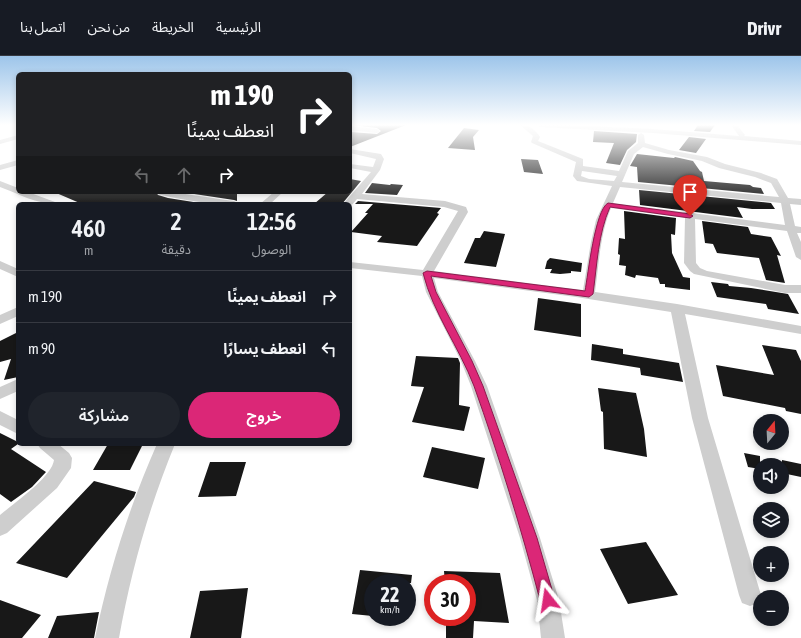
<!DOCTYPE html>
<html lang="ar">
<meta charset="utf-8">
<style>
:root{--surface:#171b24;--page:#20242c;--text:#f1f3f6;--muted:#9ea1a6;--line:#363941;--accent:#db2777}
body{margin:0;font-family:"Asap Condensed","Noto Sans Arabic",sans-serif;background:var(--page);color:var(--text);direction:rtl;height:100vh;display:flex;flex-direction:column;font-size:15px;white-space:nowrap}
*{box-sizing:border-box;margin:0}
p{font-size:13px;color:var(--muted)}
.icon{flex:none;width:22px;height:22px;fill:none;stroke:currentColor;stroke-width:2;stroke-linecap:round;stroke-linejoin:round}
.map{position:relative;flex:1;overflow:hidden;direction:ltr}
.details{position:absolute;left:16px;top:146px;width:336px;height:244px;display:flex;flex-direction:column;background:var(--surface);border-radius:6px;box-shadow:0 2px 6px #0003;direction:rtl}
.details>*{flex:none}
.hud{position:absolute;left:16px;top:16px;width:336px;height:122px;border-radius:6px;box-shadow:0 2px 6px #0003;direction:rtl;background:#202124;color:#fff;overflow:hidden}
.needle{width:26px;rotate:18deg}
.tools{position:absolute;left:753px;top:358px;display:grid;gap:8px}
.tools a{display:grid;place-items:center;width:36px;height:36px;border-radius:50%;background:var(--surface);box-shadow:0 2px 6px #0003;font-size:20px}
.speed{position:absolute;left:364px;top:518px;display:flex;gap:8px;font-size:20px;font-weight:700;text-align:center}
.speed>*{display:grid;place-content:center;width:52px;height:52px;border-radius:50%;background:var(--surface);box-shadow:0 2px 6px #0003;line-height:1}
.speed small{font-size:10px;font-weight:400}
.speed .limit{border:6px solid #d22;background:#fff;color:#111}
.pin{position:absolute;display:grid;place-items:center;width:34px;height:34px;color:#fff;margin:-41px -17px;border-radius:50% 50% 50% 0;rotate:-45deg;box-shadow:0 0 4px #0007}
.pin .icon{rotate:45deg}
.me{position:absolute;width:44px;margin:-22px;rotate:345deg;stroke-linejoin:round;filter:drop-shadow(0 0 3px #0008)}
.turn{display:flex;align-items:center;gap:14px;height:84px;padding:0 12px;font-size:18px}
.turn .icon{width:52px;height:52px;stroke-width:2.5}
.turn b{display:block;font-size:28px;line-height:34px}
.lanes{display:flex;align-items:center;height:38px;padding:0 12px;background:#0003;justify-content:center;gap:20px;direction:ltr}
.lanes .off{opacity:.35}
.eta{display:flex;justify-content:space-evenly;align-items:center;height:68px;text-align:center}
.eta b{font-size:24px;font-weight:600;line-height:28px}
.cta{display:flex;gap:8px;margin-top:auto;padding:8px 12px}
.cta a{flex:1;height:46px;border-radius:24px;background:var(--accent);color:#fff;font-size:16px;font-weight:600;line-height:46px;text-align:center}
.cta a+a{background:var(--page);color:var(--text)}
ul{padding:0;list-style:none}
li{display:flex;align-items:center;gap:12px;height:52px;padding:0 12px;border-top:1px solid var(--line)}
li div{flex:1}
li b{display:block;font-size:15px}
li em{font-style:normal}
header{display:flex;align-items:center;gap:24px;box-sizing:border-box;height:56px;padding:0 20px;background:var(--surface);border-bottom:1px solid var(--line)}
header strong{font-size:19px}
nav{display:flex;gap:22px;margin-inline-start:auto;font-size:14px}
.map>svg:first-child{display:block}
.building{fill:#181818}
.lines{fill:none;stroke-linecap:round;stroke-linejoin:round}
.minor{fill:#cecece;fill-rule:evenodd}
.route{fill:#db2777;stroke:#8e194d}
</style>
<header>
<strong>Drivr</strong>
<nav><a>الرئيسية</a><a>الخريطة</a><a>من نحن</a><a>اتصل بنا</a></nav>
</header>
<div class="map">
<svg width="801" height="582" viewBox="0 0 801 582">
<rect width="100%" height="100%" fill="#fff"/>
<path class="building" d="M352,69H406L350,91V76L377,78L381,75L377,72Z
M698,69H715L710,76L694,75Z
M464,72L479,74L473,81L475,94L448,92Z
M594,75L637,78L636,86L627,94L620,109L606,107L614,87L593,86Z
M689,81L706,83L696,97L679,94Z
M637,98L674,102L675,101L693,105L700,115L702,116L704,125L750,129L753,131L761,132L764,138L638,126L637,111L630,110Z
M521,103L538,104L543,118L524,116Z
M350,123L361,125L342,148H314L328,136H350Z
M372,127L390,129L391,128L403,129L397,139L365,137Z
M639,134L771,147L775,153H752L737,151L743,162L640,149Z
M54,136H156L158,139L168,142L206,148H82Z
M181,136H237V145L234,144Z
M358,145L441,152L437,157L439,158L417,190L377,186L382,180L351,176L368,157H365L373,148H355Z
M624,155L676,162L675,179L671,178L672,197L683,221L690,222V234L665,231V228H660L658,222L636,219L635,222L625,219L626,210L619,209L620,199L618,198L619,182L625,183Z
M702,165L748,171L751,178L771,181L781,200L777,199L785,227L766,224L759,202L717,197L713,188L705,187Z
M484,175L505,178L496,211L464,207L475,182H480Z
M550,202L582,207L581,216L571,215V217L560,218L550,217L552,213H545L547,205Z
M711,226L728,228L729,230L751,232L788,238L799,258L768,253L766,248L717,241Z
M538,242L581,248V281L534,274Z
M18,276V321L4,324L11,303L0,306V285Z
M592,288L623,293V298L679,307L683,326L641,319L640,312L591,304Z
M762,289L796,294L801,305V358L786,355L785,352L723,340L716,309L774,319Z
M416,300L458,302L460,307L459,349L470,351L464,375L412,366L424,331L411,330Z
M598,332L636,337L644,373L647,401L604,393L603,356L601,355Z
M0,377L18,386V388L11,393L46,416L32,431L11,446L0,438Z
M108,388H143L130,414H93Z
M432,391L485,402L478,433L423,421Z
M744,397L760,400V413L748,411Z
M782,404L801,408V421L782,417Z
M210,406H246L236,440L198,441Z
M94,425L136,436L134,441L67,522L16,507Z
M646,486L678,539L628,548L600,493Z
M360,514L412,519L411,527H373V560L352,558Z
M444,515L500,517L509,567L474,565L473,582H446V561H467V527H445Z
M248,532L241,582H190L200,535Z
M0,544L41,559L22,582H0Z
M99,556L94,582H48L57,560Z"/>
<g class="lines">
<path class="minor" d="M520,69C528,68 536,74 540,81L538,85L583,103V110L619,115L628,95L638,87V79L641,77L644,79L645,87L669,94L707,101L725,108L761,117L777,123L788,142L801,143V149L790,148L795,170L801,171V177H797L801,186V204L796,201L787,175L695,163L696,207L700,212L707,215L785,229H801V237H785L694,218L690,215L684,207L685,162L611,152C600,178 599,208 595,236L677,248L801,270V278L685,258L708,362L761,539L758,547L750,550L742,547L739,539L692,362L671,256L576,241L434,222L438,236L475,305L487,330L540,482L559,544L565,582H541L537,544L520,482L471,330L461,305L426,236L422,220L350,212V206L423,214L458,155L444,151L357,143L351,150L350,148H343L371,116L350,112V108L373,111L376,103L350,97V93L381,98L384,103L380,114L362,138L445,145L466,151L468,156L434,215L583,234L591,186L596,164L612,130L577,125L573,120L576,106L532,87L531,86L533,80ZM643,91L668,98L702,105L719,112L755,121L771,127L779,141L622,126L634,98ZM582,115L617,120L614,125L589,123L581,120ZM620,131L781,147L785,169L613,147Z
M537,69H570L653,73L739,80L731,69H737L745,79L744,80L801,85V89L653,77L540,71Z
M350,70L377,73L380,75L377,77L350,74Z
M18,79V83L0,88V84Z
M18,104V109L0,114V109Z
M0,125L18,132V136H28L55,146L57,148C36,148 19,138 0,131Z
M157,136C182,136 208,142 234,145L239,148C211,148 185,145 158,138Z
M274,136H283L270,148H260Z
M0,205L18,213V221L0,213Z
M18,251V260L0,268V259Z
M18,323V335L0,343V331Z
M0,355L18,364V378L0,369Z
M37,388H58L69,397L72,402L71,412L57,432L7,477L0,480V459C14,447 52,421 54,404L40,392Z
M157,388H175C149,451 131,515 119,582H95C109,515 129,451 157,388Z"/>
</g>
<linearGradient id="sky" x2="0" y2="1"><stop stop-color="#9dc5ea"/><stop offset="0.46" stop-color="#fff"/><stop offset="1" stop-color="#fff" stop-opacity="0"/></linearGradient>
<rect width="801" height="150" fill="url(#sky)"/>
<path class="route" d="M608,147L690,158L693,160L690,162L610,151C598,178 597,209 593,238L589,241L431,220L436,236L472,305L483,330L537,482L555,544L553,549L548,551L542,549L540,544C521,472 499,400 474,330C459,291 433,257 423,217L427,215L585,235C588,219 595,154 608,147Z"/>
</svg>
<div class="tools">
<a><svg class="needle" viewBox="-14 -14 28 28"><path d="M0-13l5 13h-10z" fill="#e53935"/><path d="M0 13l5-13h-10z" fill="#9ea1a6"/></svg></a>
<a><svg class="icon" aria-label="sound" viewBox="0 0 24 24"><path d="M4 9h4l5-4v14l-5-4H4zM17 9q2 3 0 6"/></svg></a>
<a><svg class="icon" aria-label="layers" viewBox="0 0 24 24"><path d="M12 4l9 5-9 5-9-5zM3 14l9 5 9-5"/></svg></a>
<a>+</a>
<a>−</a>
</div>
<div class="speed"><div>22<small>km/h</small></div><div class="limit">30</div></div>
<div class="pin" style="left:690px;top:160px;background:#d93025"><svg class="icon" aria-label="arrive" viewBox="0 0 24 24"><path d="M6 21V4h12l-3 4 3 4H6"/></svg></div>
<svg class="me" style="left:548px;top:544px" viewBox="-20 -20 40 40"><path d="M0-17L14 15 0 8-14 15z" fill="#db2777" stroke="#fff" stroke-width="4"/></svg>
<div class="hud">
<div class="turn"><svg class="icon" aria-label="right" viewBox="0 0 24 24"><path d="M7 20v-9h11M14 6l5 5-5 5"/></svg><div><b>190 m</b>انعطف يمينًا</div></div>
<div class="lanes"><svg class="icon off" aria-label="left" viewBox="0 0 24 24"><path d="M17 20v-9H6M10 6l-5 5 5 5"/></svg><svg class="icon off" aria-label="ahead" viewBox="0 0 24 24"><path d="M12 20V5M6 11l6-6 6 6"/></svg><svg class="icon" aria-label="right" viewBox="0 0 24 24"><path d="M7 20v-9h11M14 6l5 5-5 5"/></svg></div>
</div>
<section class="details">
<div class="eta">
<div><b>12:56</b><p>الوصول</p></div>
<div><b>2</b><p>دقيقة</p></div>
<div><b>460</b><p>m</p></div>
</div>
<ul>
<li><svg class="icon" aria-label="right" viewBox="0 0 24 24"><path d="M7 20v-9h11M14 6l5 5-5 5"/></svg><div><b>انعطف يمينًا</b></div><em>190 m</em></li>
<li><svg class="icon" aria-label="left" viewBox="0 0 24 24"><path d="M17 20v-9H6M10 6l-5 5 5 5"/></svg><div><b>انعطف يسارًا</b></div><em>90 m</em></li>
</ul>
<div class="cta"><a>خروج</a><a>مشاركة</a></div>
</section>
</div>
